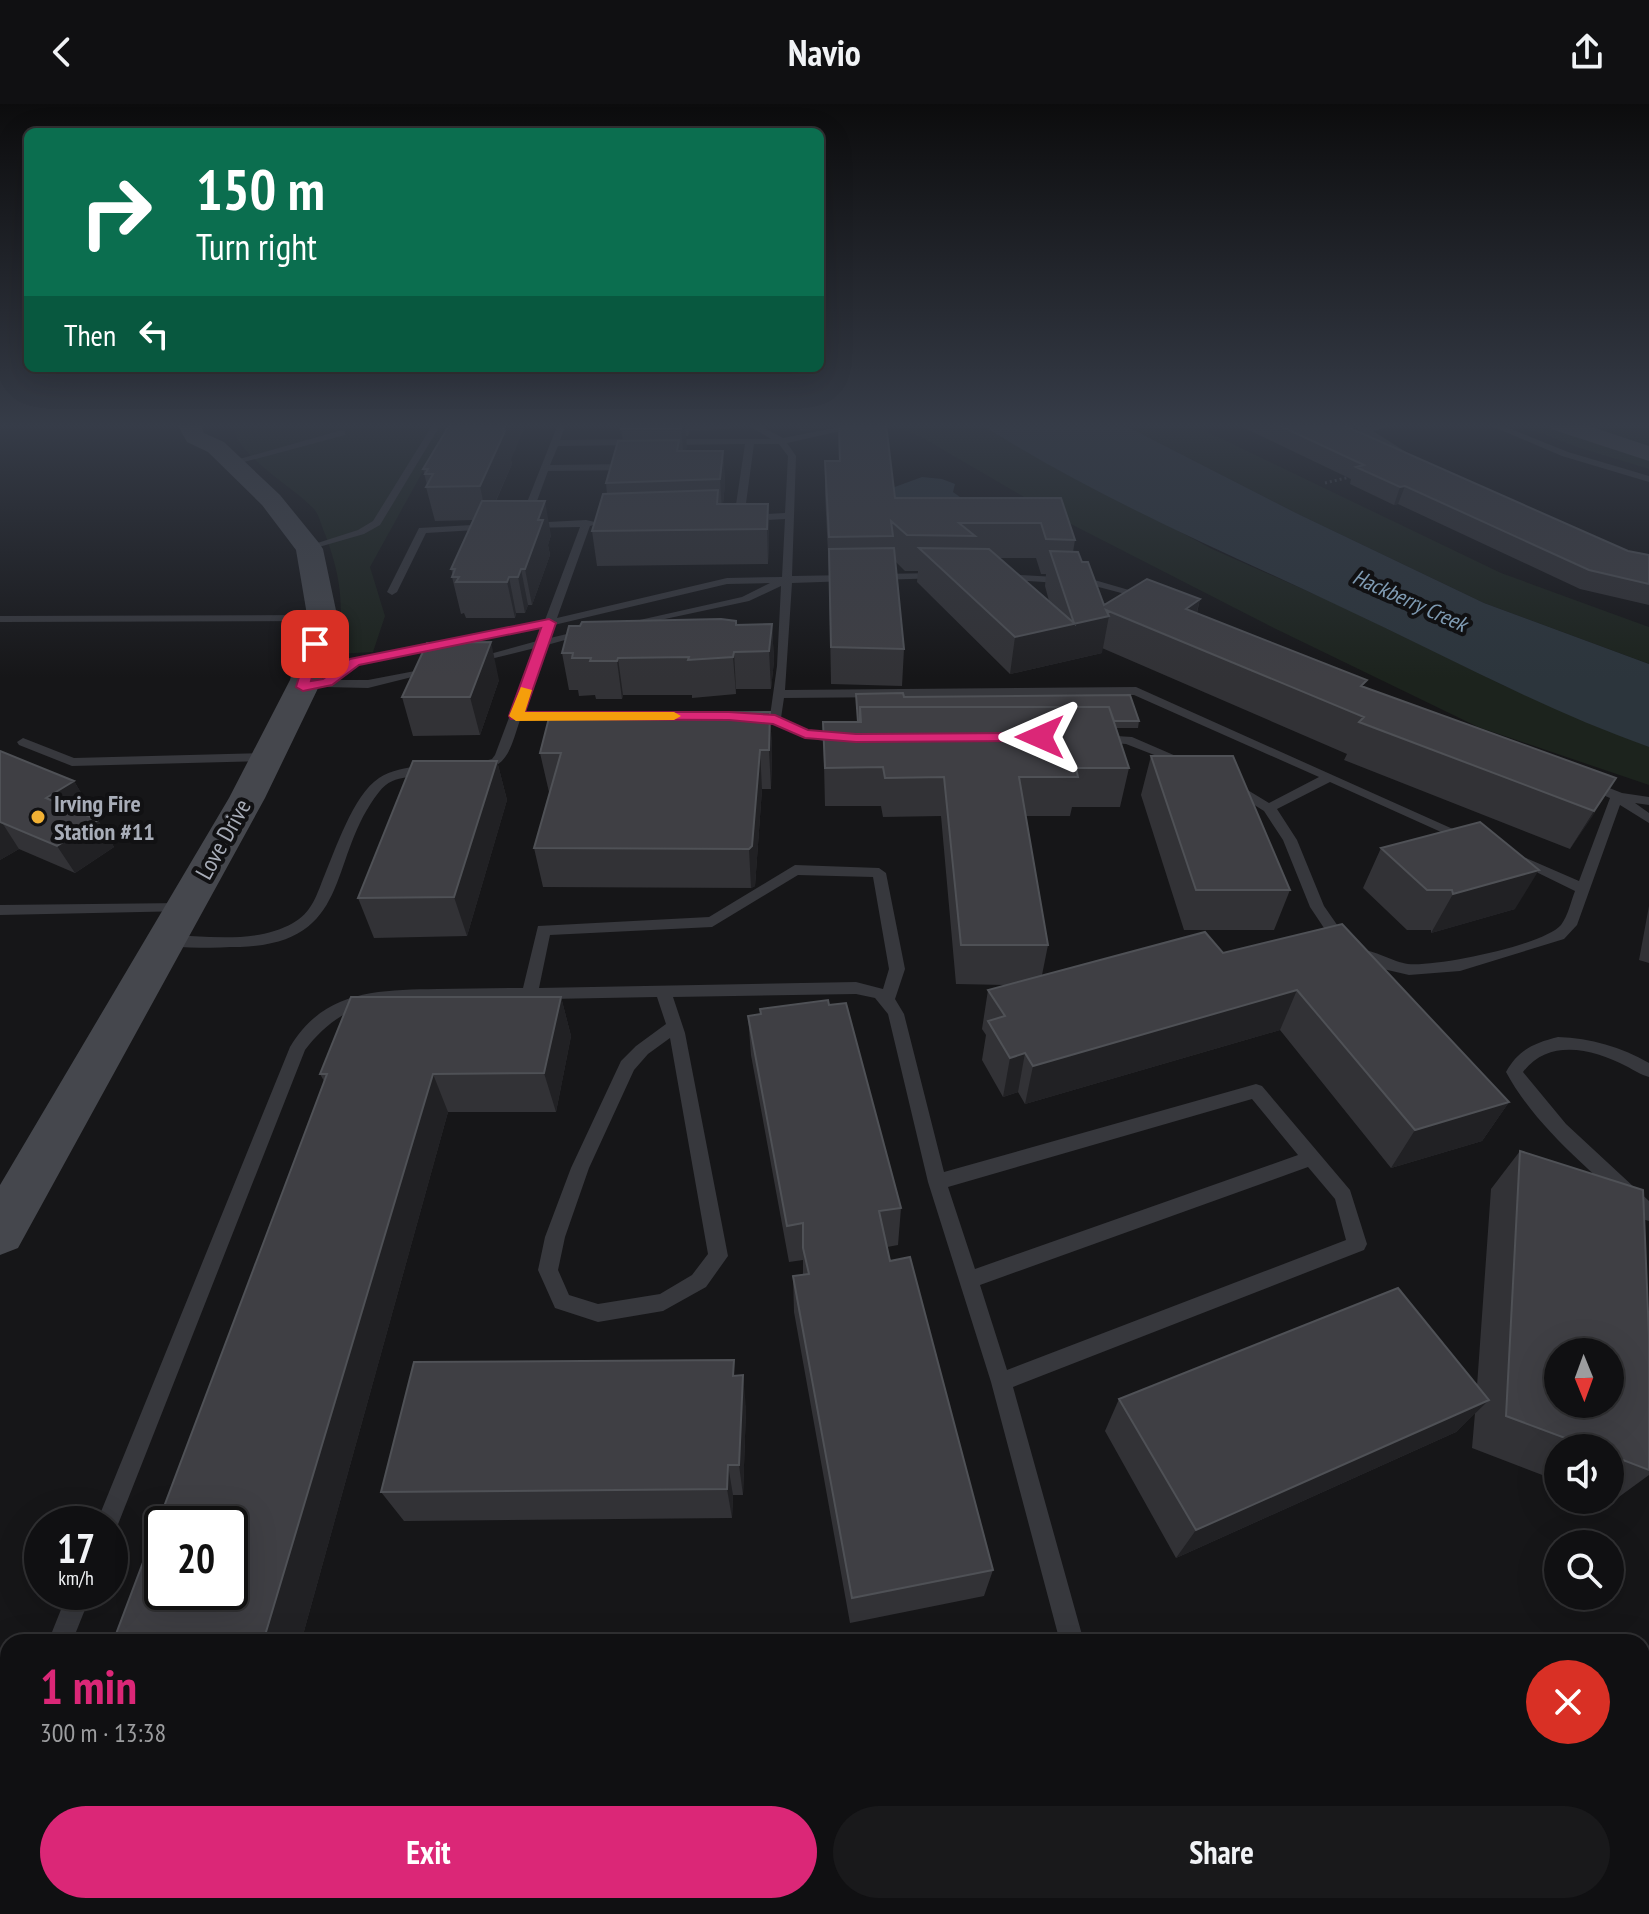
<!DOCTYPE html>
<meta charset="utf-8">
<style>
:root{--surface:#101012;--page:#19191b;--text:#f1f3f6;--muted:#9c9d9f;--line:#303032;--accent:#db2777}
body{margin:0;font-family:"PT Sans Narrow",sans-serif;background:var(--page);color:var(--text);height:100vh;display:flex;flex-direction:column;font-size:30px;white-space:nowrap}
*{box-sizing:border-box;margin:0}
p{font-size:26px;color:var(--muted)}
.icon{flex:none;width:44px;height:44px;fill:none;stroke:currentColor;stroke-width:2;stroke-linecap:round;stroke-linejoin:round}
.map{position:relative;flex:1;overflow:hidden}
.details{position:absolute;left:0px;top:1530px;width:1650px;height:280px;display:flex;flex-direction:column;background:var(--surface);border-radius:24px 24px 0 0;box-shadow:0 8px 32px #0002,0 0 0 2px var(--line)}
.details>*{flex:none}
.top-card{position:absolute;left:24px;top:24px;width:800px;height:244px;border-radius:12px;box-shadow:0 8px 32px #0002,0 0 0 2px var(--line);background:#0b6e4f;color:#fff;overflow:hidden}
.needle{width:52px;rotate:179deg}
.controls{position:absolute;left:1544px;top:1234px;display:grid;gap:16px}
.controls a{display:grid;place-items:center;width:80px;height:80px;border-radius:50%;background:var(--surface);box-shadow:0 8px 32px #0002,0 0 0 2px var(--line);font-size:40px}
.speed{position:absolute;left:24px;top:1402px;display:flex;gap:16px;font-size:40px;font-weight:700;text-align:center}
.speed>*{display:grid;place-content:center;width:104px;height:104px;border-radius:50%;background:var(--surface);box-shadow:0 8px 32px #0002,0 0 0 2px var(--line);line-height:1}
.speed small{font-size:20px;font-weight:400}
.speed .limit{border:4px solid #111;border-radius:12px;background:#fff;color:#111}
.pin{position:absolute;display:grid;place-items:center;width:68px;height:68px;color:#fff;margin:-34px;border-radius:16px;box-shadow:0 4px 12px #0006}
.me{position:absolute;width:88px;margin:-44px;rotate:270deg;stroke-linejoin:round;filter:drop-shadow(0 0 6px #0008)}
.turn{display:flex;align-items:center;gap:28px;height:168px;padding:0 40px;font-size:36px}
.turn .icon{width:104px;height:104px;stroke-width:2.5}
.turn b{display:block;font-size:56px;line-height:68px}
.then{display:flex;align-items:center;height:76px;padding:0 40px;background:#0003;gap:16px;font-size:30px}
.round{display:grid;place-items:center;flex:none;width:84px;height:84px;border-radius:42px;background:var(--page)}
.head{display:flex;align-items:center;justify-content:space-between;height:136px;padding:0 40px}
h1{font-size:48px;font-weight:700;line-height:60px;color:var(--accent)}
.action{display:flex;gap:16px;margin-top:auto;padding:16px 40px}
.action a{flex:1;height:92px;border-radius:48px;background:var(--accent);color:#fff;font-size:32px;font-weight:700;line-height:92px;text-align:center}
.action a+a{background:var(--page);color:var(--text)}
header{display:flex;justify-content:space-between;align-items:center;height:104px;padding:0 40px;background:var(--surface);font-size:36px;font-weight:700}
.map>svg:first-child{display:block}
.green{fill:#1c231d}
.water{fill:#2c353c}
.lines{fill:none;stroke-linecap:round;stroke-linejoin:round}
.path{stroke:#3d3f44;stroke-width:3;stroke-dasharray:2 3;stroke-linecap:butt}
.lane{fill:#37383d;fill-rule:evenodd}
.secondary{fill:#45474d;fill-rule:evenodd}
.wall{fill:#323236;fill-rule:evenodd}
.shaded-wall{fill:#212124}
.building{fill:#3f3f44;stroke:#4f5156;stroke-width:2;fill-rule:evenodd}
.route{fill:#db2777;stroke:#8e194d;stroke-width:2}
.slow{fill:#f59e0b}
.poi-dot{fill:#f2b134;stroke:#111113;stroke-width:3}
.labels{text-anchor:middle;dominant-baseline:central;stroke-width:8;stroke-linejoin:round;paint-order:stroke}
.far-water-label{font-size:22px;font-style:italic;fill:#7f9bb3;stroke:#111113}
.poi-label{font-size:24px;font-weight:bold;fill:#a8adb8;stroke:#111113;text-anchor:start}
.street-label{font-size:24px;fill:#a8adb8;stroke:#111113}
</style>
<header><svg class="icon" aria-label="back" viewBox="0 0 24 24"><path d="M15 5l-7 7 7 7"/></svg>Navio<svg class="icon" aria-label="share" viewBox="0 0 24 24"><path d="M12 15V3M7 8l5-5 5 5M5 13v7h14v-7"/></svg></header>
<div class="map">
<svg width="1649" height="1810" viewBox="0 0 1649 1810">
<rect width="100%" height="100%" fill="#161618"/>
<path class="green" d="M232,320H449L370,463L385,512L373,548L337,550C344,503 342,475 325,430C321,421 319,409 312,403C289,380 239,354 232,320Z
M891,320H981L1212,445L1339,501L1505,582L1649,643V681L1478,623L1276,525L1065,417L923,334Z
M1122,320H1191L1501,469L1649,523V560L1484,499L1296,409Z
M1516,320H1649V365L1580,344Z"/>
<path class="water" d="M981,320H1122L1296,409L1484,499L1649,560V643C1542,605 1442,550 1339,502C1219,445 1094,393 981,320Z
M922,373L942,375L955,380L953,388L964,396L887,412L892,384Z"/>
<g class="lines">
<path class="path" d="M1325,379L1354,372"/>
<path class="lane" d="M433,320H441L380,421L364,430L305,447V443L358,426L373,417Z
M558,320H566L560,336L637,335L641,338L637,341L558,342L550,361L631,360L635,363L631,366L548,367L530,416L522,418L520,416Z
M746,320H757L783,334L855,320L863,322L787,339L796,352L792,472L850,471L855,474L850,477L792,479L785,586L1136,583L1473,734L1471,737H1461L1330,678L1277,705L1297,736L1324,802L1349,838L1341,843L1336,842L1310,803L1283,736L1264,707L1224,682L1226,679H1236L1269,699L1319,673L1134,591L784,594L781,614L807,626L842,629L848,633C828,646 794,627 774,620C763,617 752,619 743,613L749,609L770,612L777,562L781,482L749,497L618,525L613,522L742,493L770,479L727,480L554,521L550,534L584,526L590,529L547,541L523,608H570L576,612L570,616H520C511,642 508,668 473,666V660L492,655L495,651L535,544L474,559L468,556L537,537L542,524L358,561L337,576H368L436,563V567L368,584L325,583L319,579L350,556L545,516L580,423L526,424L524,422L529,419L586,416L599,419L590,422L557,514L727,474L782,473L785,415L749,417L744,414L749,411L785,409L788,352L779,340H754L744,414L739,417L734,414L745,340L664,341L660,338L664,335H771Z
M1352,320L1366,323L1399,320L1373,327L1417,355L1410,357L1360,328Z
M1487,320H1499L1568,348L1649,372V378L1562,352Z
M342,326L345,327V331L233,361L229,358Z
M490,420L493,421V425L426,429L397,488L392,491L387,488L419,424Z
M938,469L942,470V474L878,476L873,473L878,470Z
M1001,470L1091,475L1153,493L1148,496L1091,481L997,475V471Z
M0,512L321,511L326,514L321,517L0,518Z
M1101,631L1132,633L1199,662L1193,666L1126,640L1097,638V632Z
M23,634L74,654L267,649L273,653L267,657L72,662L19,641L17,638Z
M420,662L432,663L433,666C418,677 395,667 379,688C326,755 355,839 240,843C215,843 185,846 161,840L158,836L161,832L166,831C207,832 256,840 293,819C311,809 316,793 323,775C335,747 353,691 379,674C391,666 406,664 420,662Z
M1589,676L1622,689L1649,693V701L1635,699L1649,709V719L1620,701L1577,821L1564,835L1460,867L1409,871L1379,864L1356,854L1353,850L1356,846C1369,843 1392,858 1408,860C1436,863 1544,841 1561,821C1568,812 1571,797 1575,787L1514,757L1516,754H1526L1579,777L1610,694L1584,683V677Z
M795,761L879,764L886,769L905,865L895,895L904,910L944,1068L1256,980L1262,982L1350,1086L1367,1140L1364,1146L1013,1283L1084,1538H1060L991,1278L928,1078L888,910L875,894L856,890L673,893L685,929L728,1152L706,1183L663,1207L598,1218L555,1204L538,1166L545,1133L571,1064L621,957L636,942L666,920L657,893L377,898C346,905 324,921 305,946L115,1428L110,1430V1420H96L290,943C324,886 378,886 437,885C465,885 494,884 523,884L538,822L709,813ZM798,771L873,773L889,865L883,885L856,878L539,884L550,831L712,823ZM670,934L708,1150L692,1171L660,1190L598,1200L569,1191L558,1166L565,1133L589,1064L634,966L648,950ZM1252,995L1298,1051L975,1165L948,1083ZM1308,1063L1335,1095L1346,1136L1007,1266L980,1181Z
M183,799L190,804L188,807L0,811V801Z
M1558,933C1591,934 1621,943 1649,959V973C1641,971 1634,966 1626,962C1593,945 1549,934 1523,968L1566,1020L1649,1097V1117L1642,1115C1595,1069 1538,1027 1506,968C1518,946 1534,939 1558,933Z
M68,1488H92L72,1538H48Z
M8,1654V1696L0,1699V1657Z
M1140,1802H1168L1171,1810H1143Z"/>
<path class="secondary" d="M177,320H200L204,329L224,338L280,391L319,439L323,445L337,511L322,576L265,694L18,1144L0,1151V1081L229,694L290,576L307,511L296,446L262,401L208,348L187,338Z
M1548,320H1583L1649,342V357L1551,325Z"/>
</g>
<path class="wall" d="M623,320H731L730,325L690,326L688,332H686V347H723L725,380L723,400H768L769,434L768,460L597,462L592,427L607,390L606,379L623,337L621,325Z
M792,320H886L895,394H1061L1075,436L1073,448L1082,458L1104,501L1200,495L1197,509L1365,583L1616,674L1570,745L1344,656L1347,650L1102,544V549L1010,570L917,478L918,467H905L895,457L904,545L902,582L831,580L829,468L825,390V357H839L838,321L802,327ZM999,454H1036L1041,470H1046L1045,482L1049,497Z
M1236,320L1352,321L1351,325L1628,447L1649,451V501L1580,485L1398,400L1394,401L1350,380L1351,375Z
M511,356L512,360L496,397L551,431L548,441L550,451L532,501H528L525,509H516L515,514H466L464,509L461,510L452,473L453,471L451,465L474,416L435,417L426,383L427,381L423,365Z
M772,520L774,557L771,585H736V590L692,594V591H623L622,595H596L595,591L579,592L578,586H569L562,549L737,521Z
M499,576L480,631L413,632L402,593Z
M856,590L904,593L1139,617L1138,624H1116L1129,664L1120,703H1072L1070,712H1026L1048,841L1042,871L1223,849L1342,820L1509,998L1482,1037L1391,1064L1280,926L1025,1000L1018,988L1003,993L982,956L986,931L982,925L988,886L1006,881L956,880L941,712L883,713L881,702H825L823,618H858Z
M770,608L772,646L771,685H762L755,782L751,784L543,783L534,744L550,688H549L540,649Z
M0,647L74,677L90,704L82,709L98,716L114,743L75,769L19,745L0,756Z
M1151,652L1290,786L1274,826H1184L1141,691Z
M497,657L507,696L467,832L374,834L358,794Z
M1381,744L1515,805L1431,829V826H1407L1363,784Z
M1649,802V859L1639,856Z
M561,893L571,932L556,1008H448L301,1538H113L324,977L320,970Z
M829,901L901,1104L898,1141L887,1143L890,1157L993,1466L984,1492L850,1519L794,1208L793,1172L803,1171V1156L789,1158L751,951L748,912L760,910V905Z
M1520,1047L1649,1232V1371L1612,1398L1608,1396H1610V1344H1558V1377L1472,1344L1475,1309L1456,1328L1176,1454L1105,1327L1119,1295L1477,1282L1491,1085Z
M736,1271L746,1304L743,1391H733L732,1414L404,1417L381,1388Z
M1649,1636V1677L1642,1672V1658Z
M1642,1700L1649,1727V1806L1626,1810H1606L1567,1802H1642Z
M841,1804V1810H640Z"/>
<path class="shaded-wall" d="M506,320H526L511,356L512,360L487,416L480,382Z
M682,320H685L687,343L684,357L681,325Z
M802,320H838V321L802,327Z
M723,347L725,380L722,408L720,375Z
M1405,382L1398,400L1394,401L1400,383Z
M545,397L551,431L548,441L550,451L532,501L525,465L538,416Z
M768,400L769,434L768,460L767,425Z
M521,465L528,501L525,509L518,473Z
M509,473L516,509L515,514L507,478Z
M1200,495L1191,531L1186,505Z
M1109,512L1102,549L1010,570L1015,533Z
M772,520L774,557L771,585L769,547Z
M491,538L499,576L480,631L470,593Z
M734,548L736,585V590L733,553Z
M618,554L623,591L622,595L617,557Z
M770,608L772,646L771,685L769,646Z
M760,646L762,685L755,782L751,784L749,745Z
M497,657L507,696L467,832L454,793Z
M1616,674L1592,713L1570,745L1594,707Z
M74,677L90,704L63,721L46,694Z
M98,716L114,743L75,769L57,742Z
M1,717L19,745L0,756V718Z
M1539,766L1515,805L1431,829L1453,790Z
M1297,886L1280,926L1025,1000L1033,962Z
M561,893L571,932L556,1008L544,969Z
M1025,949L1018,988L1003,993L1010,954Z
M433,970L448,1008L301,1538H263Z
M1509,998L1482,1037L1391,1064L1415,1026Z
M743,1271L746,1304L743,1391L739,1361Z
M1489,1296L1456,1328L1176,1454L1196,1426Z
M728,1361L733,1391L732,1414L727,1385Z
M539,1802H558L557,1810H538Z"/>
<path class="building" d="M450,320H506L503,327H505L480,382L426,383L433,370H425L428,365H423Z
M623,320H682L681,325H621Z
M839,320H886L895,394H1061L1075,436L1046,435L1041,419H959L975,432L907,431L891,417L893,432L829,433L825,357H840Z
M1276,320L1352,321L1345,322L1628,447L1649,451V480L1589,466L1405,382L1400,383L1356,363L1364,361Z
M679,336L677,347H723L720,375L606,379L618,337Z
M718,386L717,400H768L767,425L592,427L603,390Z
M482,397H545L538,416H543L525,465H521L518,473H509L507,478H456L459,473H452L455,465H451Z
M894,444L904,545L831,543L829,445Z
M919,444L989,445L1074,519L1050,447L1078,448L1082,458H1088L1104,501L1147,475L1200,495L1186,505L1367,576L1361,582L1616,674L1594,707L1359,618L1364,613L1106,506L1109,512L1015,533Z
M721,515L736,517V521L772,520L769,547L734,548L733,553L688,556L689,553L618,554L617,557H590L591,554H572L573,549H562L569,522H580L582,518Z
M491,538L470,593H402L427,539Z
M903,589L904,593L1130,591L1139,617H1114L1109,603H860V618H858L856,590Z
M860,603H1109L1129,664H1076L1078,673H1019L1048,841H961L944,673L885,674L883,663L825,664L823,618H861Z
M770,608L769,646H760L752,742L749,745L534,744L561,649H540L550,610Z
M0,647L74,677L46,694L98,716L57,742L0,718Z
M1151,652H1233L1290,786H1196Z
M413,657H497L454,793L358,794Z
M1480,718L1539,766L1453,790L1452,786H1427L1381,744Z
M1342,820L1509,998L1415,1026L1297,886L1033,962L1025,949L1010,954L988,917L1005,912L988,886L1205,828L1223,849Z
M351,893H561L544,969L433,970L263,1538H113L327,970H320ZM162,1420H230V1488H162Z
M828,896L829,901L846,899L901,1104L879,1107L890,1157L910,1153L993,1466L852,1494L793,1172L809,1170L803,1144V1119L787,1122L748,912L761,910L760,905Z
M1520,1047L1643,1086L1649,1232V1366L1610,1351V1344H1592L1506,1312ZM1558,1248H1610V1300H1558Z
M1398,1184L1489,1296L1196,1426L1119,1295Z
M734,1256L733,1272L743,1271L739,1361H728L727,1385L381,1388L414,1258Z
M1642,1700L1649,1727V1798L1642,1797Z
M32,1802H539L538,1810H29Z
M640,1802H841V1804L806,1810H640Z"/>
<linearGradient id="sky" x2="0" y2="1"><stop stop-color="#0c0c0d"/><stop offset="0.56" stop-color="#363c48"/><stop offset="1" stop-color="#363c48" stop-opacity="0"/></linearGradient>
<rect width="1649" height="574" fill="url(#sky)"/>
<path class="route" d="M549,515L556,519L525,608H729L775,611L808,626L856,630L1040,629L1047,633L1040,637L856,638L805,634L773,620L729,616L511,615L509,612L541,524L359,561L332,581L303,587L296,583L310,537L321,540L311,577L323,575L350,555Z"/>
<path class="slow" d="M521,583L532,586L525,608H674L681,612L674,616L516,617L509,612Z"/>
<circle class="poi-dot" cx="38" cy="713" r="8"/>
<g class="labels">
<g class="far-water-label">
<text transform="translate(1410 496) rotate(24)">Hackberry Creek</text>
</g>
<g class="poi-label">
<text x="54" y="699">Irving Fire<tspan x="54" dy="28">Station #11</tspan></text>
</g>
<g class="street-label">
<text transform="translate(223 735) rotate(-61)">Love Drive</text>
</g>
</g>
</svg>
<div class="controls">
<a><svg class="needle" viewBox="-14 -14 28 28"><path d="M0-13l5 13h-10z" fill="#e53935"/><path d="M0 13l5-13h-10z" fill="#9c9d9f"/></svg></a>
<a><svg class="icon" aria-label="sound" viewBox="0 0 24 24"><path d="M4 9h4l5-4v14l-5-4H4zM17 9q2 3 0 6"/></svg></a>
<a><svg class="icon" aria-label="search" viewBox="0 0 24 24"><circle cx="10" cy="10" r="6"/><path d="M15 15l6 6"/></svg></a>
</div>
<div class="speed"><div>17<small>km/h</small></div><div class="limit">20</div></div>
<div class="pin" style="left:315px;top:540px;background:#d93025"><svg class="icon" aria-label="arrive" viewBox="0 0 24 24"><path d="M6 21V4h12l-3 4 3 4H6"/></svg></div>
<svg class="me" style="left:1040px;top:633px" viewBox="-20 -20 40 40"><path d="M0-17L14 15 0 8-14 15z" fill="#db2777" stroke="#fff" stroke-width="4"/></svg>
<div class="top-card">
<div class="turn"><svg class="icon" aria-label="right" viewBox="0 0 24 24"><path d="M7 20v-9h11M14 6l5 5-5 5"/></svg><div><b>150 m</b>Turn right</div></div>
<div class="then">Then<svg class="icon" aria-label="left" viewBox="0 0 24 24"><path d="M17 20v-9H6M10 6l-5 5 5 5"/></svg></div>
</div>
<section class="details">
<div class="head"><div><h1>1 min</h1><p>300 m · 13:38</p></div><a class="round" style="background:#d93025;color:#fff"><svg class="icon" aria-label="close" viewBox="0 0 24 24"><path d="M6 6l12 12M18 6L6 18"/></svg></a></div>
<div class="action"><a>Exit</a><a>Share</a></div>
</section>
</div>
